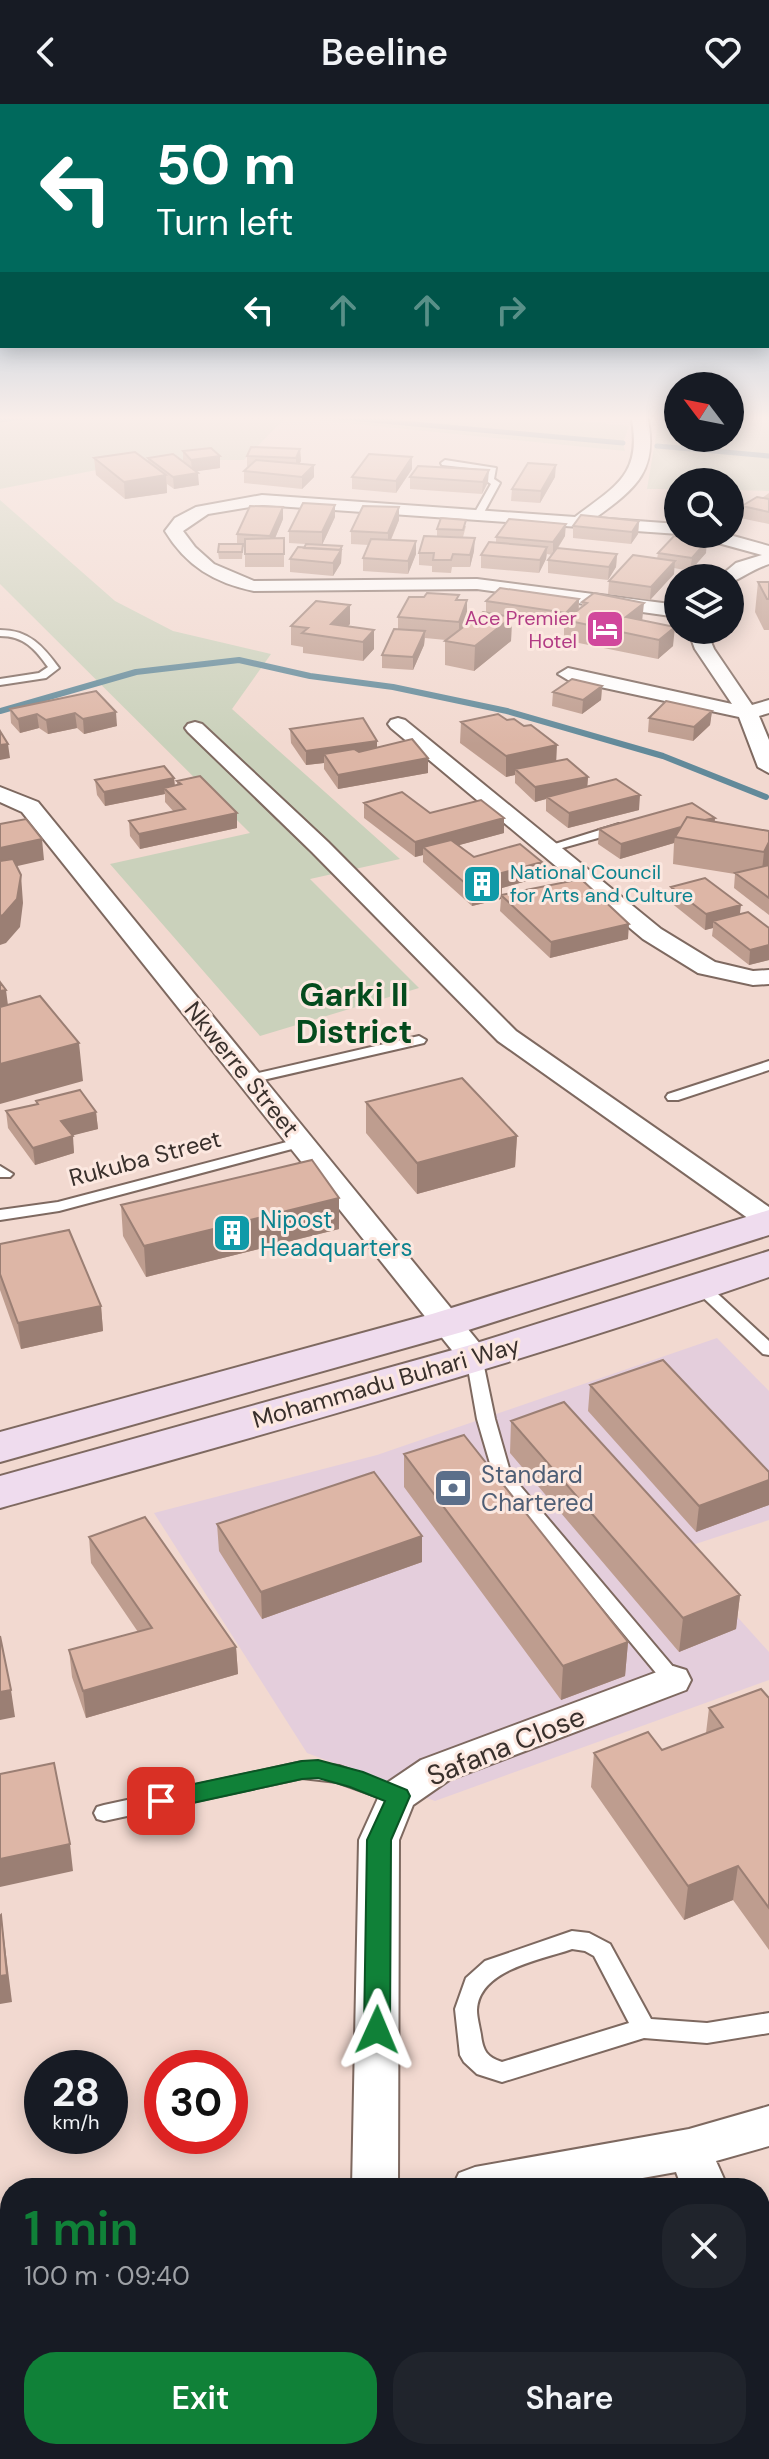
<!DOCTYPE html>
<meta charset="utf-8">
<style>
:root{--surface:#171b24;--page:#20242c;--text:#f1f3f6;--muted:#9ea1a6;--accent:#108138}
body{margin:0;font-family:"DM Sans",sans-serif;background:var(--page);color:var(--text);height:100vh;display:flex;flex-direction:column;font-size:30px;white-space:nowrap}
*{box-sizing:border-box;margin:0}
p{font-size:26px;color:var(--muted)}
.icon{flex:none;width:44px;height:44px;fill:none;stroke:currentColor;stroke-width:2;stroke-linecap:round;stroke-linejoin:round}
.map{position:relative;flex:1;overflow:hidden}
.side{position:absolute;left:0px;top:2074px;width:770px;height:282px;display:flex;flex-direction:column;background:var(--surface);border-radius:32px 32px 0 0;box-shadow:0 4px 20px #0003}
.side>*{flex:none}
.hud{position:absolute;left:0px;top:0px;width:770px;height:244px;box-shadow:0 4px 20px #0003;background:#00695c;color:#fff;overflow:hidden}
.needle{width:52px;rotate:302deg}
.fabs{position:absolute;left:664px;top:268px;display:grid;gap:16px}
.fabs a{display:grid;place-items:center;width:80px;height:80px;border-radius:50%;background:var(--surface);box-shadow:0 4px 20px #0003;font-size:40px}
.speed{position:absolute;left:24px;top:1946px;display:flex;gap:16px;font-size:40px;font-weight:700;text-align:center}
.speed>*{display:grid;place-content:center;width:104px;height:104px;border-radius:50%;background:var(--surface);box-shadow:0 4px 20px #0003;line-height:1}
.speed small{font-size:20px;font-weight:400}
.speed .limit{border:12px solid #d22;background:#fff;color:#111}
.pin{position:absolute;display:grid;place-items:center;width:68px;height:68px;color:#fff;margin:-34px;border-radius:16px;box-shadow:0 4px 12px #0006}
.me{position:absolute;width:88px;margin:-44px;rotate:1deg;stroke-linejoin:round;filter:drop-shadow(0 0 6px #0008)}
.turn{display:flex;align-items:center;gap:28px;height:168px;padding:0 24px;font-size:36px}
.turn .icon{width:104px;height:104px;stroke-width:2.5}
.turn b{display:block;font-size:56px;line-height:68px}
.lanes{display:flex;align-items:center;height:76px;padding:0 24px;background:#0003;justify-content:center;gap:40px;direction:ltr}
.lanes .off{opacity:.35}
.round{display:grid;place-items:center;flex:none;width:84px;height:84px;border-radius:32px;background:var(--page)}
.headline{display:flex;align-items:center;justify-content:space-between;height:136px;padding:0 24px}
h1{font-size:48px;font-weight:600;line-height:60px;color:var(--accent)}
.button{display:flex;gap:16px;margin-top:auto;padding:16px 24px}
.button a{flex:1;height:92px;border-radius:32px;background:var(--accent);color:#fff;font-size:32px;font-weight:600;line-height:92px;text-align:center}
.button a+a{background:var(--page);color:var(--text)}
header{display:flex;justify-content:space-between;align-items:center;height:104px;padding:0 24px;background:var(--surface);font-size:36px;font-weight:600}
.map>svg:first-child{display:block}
.commercial{fill:#e4cedc}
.green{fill:#cad1bb}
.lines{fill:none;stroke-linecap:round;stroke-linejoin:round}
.stream-far1{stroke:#628a9a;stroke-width:5}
.stream{stroke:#628a9a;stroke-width:6}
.lane-casing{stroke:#7e6960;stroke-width:4}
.street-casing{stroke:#7e6960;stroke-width:4}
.secondary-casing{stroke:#7e6960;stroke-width:4}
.lane{fill:#fff;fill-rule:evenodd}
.street{fill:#fff;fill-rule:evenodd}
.secondary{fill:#efdcee;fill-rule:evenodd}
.wall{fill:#be9d8f}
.shaded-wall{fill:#9b7f74}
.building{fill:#ddb6a6;stroke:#9b7f74;stroke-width:2}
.route{fill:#108138;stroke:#0a5424;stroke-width:2}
.labels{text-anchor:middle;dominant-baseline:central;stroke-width:6;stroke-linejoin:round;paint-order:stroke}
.far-hotel-label{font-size:20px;fill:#b23c85;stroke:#fce8e0;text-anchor:end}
.far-culture-label{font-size:20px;fill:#0d838f;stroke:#fce8e0;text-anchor:start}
.street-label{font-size:24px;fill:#39302c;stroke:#fce8e0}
.culture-label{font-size:24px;fill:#0d838f;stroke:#fce8e0;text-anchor:start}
.service-label{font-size:24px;fill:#4e5e75;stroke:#fce8e0;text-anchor:start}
.near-street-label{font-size:28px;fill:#39302c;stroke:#fce8e0}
.district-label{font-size:32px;font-weight:bold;fill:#044b1d;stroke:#fce8e0}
</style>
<header><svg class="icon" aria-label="back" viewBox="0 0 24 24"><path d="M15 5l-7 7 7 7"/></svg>Beeline<svg class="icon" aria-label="heart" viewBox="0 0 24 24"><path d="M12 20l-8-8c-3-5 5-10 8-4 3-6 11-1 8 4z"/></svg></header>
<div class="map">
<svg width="769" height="2355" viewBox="0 0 769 2355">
<rect width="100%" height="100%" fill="#f2d9d0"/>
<path class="commercial" d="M717,1234L769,1287V1416L677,1446L769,1548V1576L435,1697L307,1649L154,1409L377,1351Z"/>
<path class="green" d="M0,311H525L629,322L623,339L625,347L286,313L244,356H147L0,385Z
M769,311V387L730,386V378H678V385H647L658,320L678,318V334H730V314Z
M0,396L115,497L173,527L271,550L232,605L400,755L310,775L419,884L260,932L110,760L250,729L0,480Z"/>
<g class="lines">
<path class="stream-far1" d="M317,311L623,339
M0,316L37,311
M657,342L769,352"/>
<path class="stream" d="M0,607L136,568L239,556L310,572L393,583L507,607L663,652L766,693"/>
<defs>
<path id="lane" d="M445,356L496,364L494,375L500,379L482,412L474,410L491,380L485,376L487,366L442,361L441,359Z
M0,526C29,526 43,542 59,564L46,574L0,581V575L39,569L48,563C35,545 24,532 0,532Z
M619,720L625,724L623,727L548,748L542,744Z
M419,932L426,936L424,939L250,979L243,975L250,971Z
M769,957V966L678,996H668L666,993L668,990Z
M302,1034L307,1035L309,1038L307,1041L59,1107L0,1116V1106L58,1098Z
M0,1062L13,1070L10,1073H0Z
M701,1178L707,1180L769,1237V1251L763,1250L695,1186L693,1183Z
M474,1248L482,1253L495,1315L511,1371L680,1571L683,1576L680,1581L673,1583L666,1581L494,1373L477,1315L466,1253Z
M302,1658L339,1662L405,1686L408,1692L405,1698L398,1700L337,1678L302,1674L104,1717L97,1715L94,1709L97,1703L104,1701Z
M572,1827L589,1829L610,1840L651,1915L707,1919L769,1909V1929L707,1939L644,1934L502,1978L477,1970L464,1958L460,1951L455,1905L466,1874L485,1857ZM572,1845L585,1847L594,1852L629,1919L502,1958C487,1953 483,1947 481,1931C480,1924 477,1914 477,1906C479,1865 542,1856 572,1845Z"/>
<path id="street" d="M631,311H647C659,366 637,384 595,414L678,420L679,430L262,401L208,410L183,427L195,443L214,460L254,477L477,475L678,501V513L477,485L254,487C215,479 186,462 165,427L175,414L196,403L262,391L575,413C617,381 643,370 631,311Z
M697,430H726L769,442V460C754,465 743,473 730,479V474H718L736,459L762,451L700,434Z
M688,526H706L714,545L752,601L769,596V609L759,612L769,636V669L758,663L739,613L568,576L558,570L568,564L732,600L695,545Z
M398,614L405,616L661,825L715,858L753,867L769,866V880L753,881L698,869L643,835L391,624L388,620L391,616Z
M195,618L202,620L328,738L516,927L769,1103V1125L759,1122L498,937L312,748L188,628L185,624L188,620Z
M0,683L38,698L485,1246L490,1253L485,1260L474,1263L463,1260L22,708L0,698Z
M673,1562L686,1566L691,1576L686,1586L449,1676L413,1701L399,1736L398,2084H352L359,1736L384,1681L421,1656Z
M769,2002V2042L716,2057L728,2084H682L676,2068L587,2084H452L459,2069L475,2063L689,2025Z
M760,2192L769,2196V2259L760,2256Z
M10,2201V2346H36V2355H0V2205Z"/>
<path id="secondary" d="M769,1106V1131L462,1228L0,1358V1328L432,1210Z
M769,1147V1173C516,1261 258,1332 0,1404V1372L467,1242Z"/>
</defs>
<use href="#lane" class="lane-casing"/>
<use href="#street" class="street-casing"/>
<use href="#secondary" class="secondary-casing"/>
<use href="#lane" class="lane"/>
<use href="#street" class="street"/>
<use href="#secondary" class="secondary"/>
</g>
<path class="wall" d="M300,345L301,357L299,360L314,361V373L302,385L244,379V367L247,363V352Z
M183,347L220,364L195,367L199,381L174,385L167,380V389L125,395L96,371L94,354L148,358V354L183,358Z
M412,353V365L396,389L352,385V373Z
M410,373L488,378L482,390L410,385Z
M555,373L540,399L511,397L512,385Z
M769,389V420L740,414L742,402L762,394Z
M335,401V413L322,441L289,439V427Z
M399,403V416L391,436L416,450L408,470L363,467V454L369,441L351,440V427Z
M283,415L275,434H284V463H245V443H243L242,455H219L218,448L237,440V430Z
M639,417L638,430L631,440L573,434V422Z
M466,422L463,433L437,432V425Z
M565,432L558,444L617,450L616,463L608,476L548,469V456L552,451L547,450L546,455L539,469L481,464V451L496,438V433Z
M342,442L341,459L333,472L290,468V455Z
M474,447L470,463H452L451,469L432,468V462L419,461V449Z
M658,449H706L690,467L674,464V470L650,496L608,490L609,477L657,455Z
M758,478H769V526H764L755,508Z
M579,495V506L582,504V498L642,516L673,542L658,555L564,536V522L512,514L511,537L474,567L445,561V537L446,536L425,534L424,541L413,566L382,564V551L398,525V513L459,496H467V515L464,522L486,508V497Z
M350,501V520L348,522L374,545L363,557L303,549V543L291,541V522Z
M602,582L601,596L582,610L552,602L553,588Z
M96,587L117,622L84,630L77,624L48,630L39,624L20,629L11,619L10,605Z
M712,607L710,621L693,637L648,628L649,614Z
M461,618L556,657L588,673L587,682L639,706L568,724L546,707V695L535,698L515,679V671L506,673L460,639Z
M290,625L377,644L428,669L338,685L324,665V659L306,661L291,639Z
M174,674L175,681H177V677L237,724L140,745L130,732L129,717L174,708L165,698V690L105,702L97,691L95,676Z
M364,699L430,709L504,714V729L459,741L474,753L541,773L502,784V791L628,835L550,854L500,807L501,795L472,802L423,758V751L415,753L364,714Z
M715,718L769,727V811L734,784L735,770L673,760L674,739L620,755L598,740L599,725Z
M671,783L740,810L769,824V856L749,861L712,832L713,824L705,826L670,798Z
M36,997L96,1008L98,1025L72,1031L74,1049L35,1061L8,1024L6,1007L37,1000Z
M366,998L517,1032L515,1063L417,1090L366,1029Z
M121,1101L339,1125L146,1173L123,1132Z
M0,1140L101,1202L103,1227L21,1245L0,1186Z
M590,1281L769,1368V1401L696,1428L588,1307Z
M511,1317L740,1491L736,1525L679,1548L510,1349Z
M404,1350L628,1538L625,1572L561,1596L404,1383Z
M217,1420L422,1458L262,1515L219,1447Z
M89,1433L236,1543L238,1570L86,1614L72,1573L69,1546L138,1528L91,1459Z
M769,1594V1846L733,1796L684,1816L591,1683L594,1649L662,1646L706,1629L709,1604Z"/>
<path class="shaded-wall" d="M300,345L301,357L296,365V354Z
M220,352V364L192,368L191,356Z
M412,353V365L396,389V377Z
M314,361V373L302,385V373Z
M556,361L555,373L540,399L541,387Z
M489,366L488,378L482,390L483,378Z
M198,369L199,381L174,385L173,373Z
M166,371L167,389L125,395L124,378Z
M335,401V413L322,441V428Z
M283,403V415L271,444L270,432Z
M399,403V416L388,442V429Z
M639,417L638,430L631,440L632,428Z
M566,420L565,432L553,451V438Z
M475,434L474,447L470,463V451Z
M416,437V450L408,470V457Z
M707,437L706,449L690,467L692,454Z
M342,442L341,459L333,472V459Z
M547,443L546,455L539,469L540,456Z
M617,450L616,463L608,476L609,463Z
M675,457L674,470L650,496L651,483Z
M579,495L578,508L566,517V509Z
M467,496V515L459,537V518Z
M644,499L642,518L626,513Z
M350,501V520L336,534L331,520Z
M512,513L511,537L474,567L475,542Z
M675,523L673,542L658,555L659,536Z
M374,526V545L363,557V538Z
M425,527L424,541L413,566V553Z
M602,582L601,596L582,610L583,596Z
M712,607L710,621L693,637L694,623Z
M116,608L117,622L84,630L83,615Z
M75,609L77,624L48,630L46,616Z
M37,610L39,624L20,629L18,615Z
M377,637V651L324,650V659L306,661V647Z
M8,640L10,654L0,656V641Z
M557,641L556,662L515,665V671L506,673V652Z
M428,654V669L338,685V671Z
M588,673L587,687L547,693L546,695L535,698V683Z
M174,674L175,688L164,684L165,690L105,702L104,688Z
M640,691L639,706L568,724L569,709Z
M237,709V724L140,745L139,730Z
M504,714V729L430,749L423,743V751L415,753V738Z
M715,714L714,728L675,733L674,739L620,755L621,740Z
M42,735L44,756L0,766V744Z
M769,738V760L761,775L764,748Z
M542,758L541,773L502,784L501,795L472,802L473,786L494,771Z
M21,771L23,799L20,823L6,839L0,841V812Z
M741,801L739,817H713V824L705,826L706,810Z
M629,820L628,835L550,854L551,838Z
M769,841V856L749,861L750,846Z
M6,886L9,909L0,911V887Z
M79,939L83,977L0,1000V960Z
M96,1008L98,1025L63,1034L61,1017Z
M73,1032L74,1049L35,1061L33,1044Z
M517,1032L515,1063L417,1090V1059Z
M339,1094V1125L146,1173L144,1142Z
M101,1202L103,1227L21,1245L18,1219Z
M769,1376V1401L696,1428L699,1402Z
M422,1432V1458L262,1515L261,1488Z
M740,1491L736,1525L679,1548L683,1514Z
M628,1538L625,1572L561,1596L563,1562Z
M236,1543L238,1570L86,1614L83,1587Z
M11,1586L15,1613L0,1616V1588Z
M70,1740L73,1767L0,1783V1755Z
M738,1762L733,1796L684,1816L688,1782Z
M1,1811L12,1898L0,1900V1872Z"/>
<path class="building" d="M251,343L300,345L296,354L247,352Z
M211,344L220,352L191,356L183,347Z
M135,348L166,371L124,378L94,354Z
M173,350L198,369L173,373L148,354Z
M369,350L412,353L396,377L352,373Z
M256,356L314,361L302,373L244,367Z
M528,359L556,361L541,387L512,385Z
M418,362L489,366L483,378L410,373Z
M757,393L769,395V408L742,402Z
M303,399L335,401L322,428L289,427Z
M250,402L283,403L270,432L237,430Z
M363,402L399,403L388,429L351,427Z
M581,411L639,417L632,428L573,422Z
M441,414L466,416L463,426L437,425Z
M509,415L566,420L553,438L496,433Z
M424,432L475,434L470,451L453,450L451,456H433L434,449H419Z
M674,432L707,437L692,454L658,449Z
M284,434V450H245V435Z
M371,435L416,437L408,457L363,454Z
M489,438L547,443L540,456L481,451Z
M219,440H243L242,448H218Z
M306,440L342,442L340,446L304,444Z
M298,443L341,446L333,459L290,455Z
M557,444L617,450L609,463L548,456Z
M633,451L675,457L651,483L609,477Z
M758,478H769V495H767Z
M500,484L579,495L566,509L486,497Z
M427,489L459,491L456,496H467L459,518L398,513L409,493H424Z
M594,489L644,499L626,513L675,523L659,536L565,516L587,499L582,498Z
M316,497L350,501L331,520L374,526L363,538L302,529L308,524L291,522Z
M483,508L512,513L475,542L445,537Z
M394,525L425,527L413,553L382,551Z
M572,575L602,582L583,596L553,588Z
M96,587L116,608L83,615L75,609L46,616L37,610L18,615L10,605Z
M666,597L712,607L694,623L649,614Z
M498,610L507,616L514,615L524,622L531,621L557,641L506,652L461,618Z
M363,614L377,637L306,647L290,625Z
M0,627L8,640L0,641Z
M412,635L428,654L338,671L324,650L354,645L359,648Z
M567,655L588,673L535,683L515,665Z
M164,662L174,674L104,688L95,676Z
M200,672L237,709L139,730L129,717L185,705L164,684L181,680L177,677Z
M616,675L640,691L569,709L547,693Z
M402,688L430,709L481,696L504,714L415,738L364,699Z
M692,699L715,714L705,716L687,713L681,723L621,740L599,725Z
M687,713L769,727V738L764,748L675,733Z
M26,715L42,735L0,744V720Z
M451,736L474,753L520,740L542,758L494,771L502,779L473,786L423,743Z
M13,755L21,771L17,795L3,811L0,812V757Z
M769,761V794L735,769Z
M705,774L741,801L706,810L671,783Z
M581,775L629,820L551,838L501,791Z
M748,808L769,824V841L750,846L713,817Z
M0,878L6,886L0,887Z
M40,892L79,939L0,960V903Z
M462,974L517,1032L417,1059L366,998Z
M80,986L96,1008L61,1017L73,1032L33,1044L6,1007L38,1000L36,997Z
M312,1056L339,1094L144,1142L121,1101Z
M69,1126L101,1202L18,1219L0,1170V1140Z
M663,1256L769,1368V1376L699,1402L590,1281Z
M564,1298L740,1491L683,1514L511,1317Z
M464,1331L628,1538L563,1562L404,1350Z
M374,1368L422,1432L261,1488L217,1420Z
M145,1413L236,1543L83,1587L69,1546L152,1524L89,1433Z
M0,1532L11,1586L0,1588Z
M761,1585L769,1594V1804L738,1762L688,1782L594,1649L648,1628L662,1646L723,1623L709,1604Z
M54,1659L70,1740L0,1755V1670Z
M1,1811L7,1871L0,1872V1812Z"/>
<linearGradient id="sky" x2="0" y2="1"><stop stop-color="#72a3c9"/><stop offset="0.49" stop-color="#f9eeea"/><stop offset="1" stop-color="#f9eeea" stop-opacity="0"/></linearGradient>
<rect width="769" height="641" fill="url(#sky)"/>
<path class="route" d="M318,1656L363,1668L407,1686L410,1692L391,1736L390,1926L386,1934L377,1937L368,1934L364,1926L367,1736L385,1697L350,1683L318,1674L302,1675L161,1706L152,1703L149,1697L152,1690L161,1687L302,1657Z"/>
<defs>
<symbol id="hotel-square" viewBox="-11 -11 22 22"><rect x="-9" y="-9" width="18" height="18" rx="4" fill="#d1479c" stroke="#fce8e0"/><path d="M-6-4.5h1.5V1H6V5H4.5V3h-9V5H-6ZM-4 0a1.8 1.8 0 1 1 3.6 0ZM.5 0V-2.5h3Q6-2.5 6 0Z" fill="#fff"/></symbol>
<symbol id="building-square" viewBox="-11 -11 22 22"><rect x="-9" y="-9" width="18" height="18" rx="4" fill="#0f9aa8" stroke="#fce8e0"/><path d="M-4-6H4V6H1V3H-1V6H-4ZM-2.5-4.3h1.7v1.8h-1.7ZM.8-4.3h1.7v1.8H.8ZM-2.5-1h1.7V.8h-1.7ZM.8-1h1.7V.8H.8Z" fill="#fff"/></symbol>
<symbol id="bank-square" viewBox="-11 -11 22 22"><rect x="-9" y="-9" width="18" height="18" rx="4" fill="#5c6f8a" stroke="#fce8e0"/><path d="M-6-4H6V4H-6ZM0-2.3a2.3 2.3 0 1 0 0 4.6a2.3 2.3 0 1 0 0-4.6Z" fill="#fff"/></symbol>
</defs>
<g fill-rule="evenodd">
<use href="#hotel-square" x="583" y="503" width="44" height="44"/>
<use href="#building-square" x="460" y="758" width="44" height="44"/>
<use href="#building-square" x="210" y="1107" width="44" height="44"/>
<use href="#bank-square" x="431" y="1362" width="44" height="44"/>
</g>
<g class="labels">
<g class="far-hotel-label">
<text x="577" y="514">Ace Premier<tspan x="577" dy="23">Hotel</tspan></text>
</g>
<g class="far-culture-label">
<text x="510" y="768">National Council<tspan x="510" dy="23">for Arts and Culture</tspan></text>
</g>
<g class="street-label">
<text transform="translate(242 965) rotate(51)">Nkwerre Street</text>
<text transform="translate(145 1054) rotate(-15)">Rukuba Street</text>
<text transform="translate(386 1278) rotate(-16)">Mohammadu Buhari Way</text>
</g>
<g class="culture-label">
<text x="260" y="1115">Nipost<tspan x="260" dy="28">Headquarters</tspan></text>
</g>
<g class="service-label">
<text x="481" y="1370">Standard<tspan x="481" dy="28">Chartered</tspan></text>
</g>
<g class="near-street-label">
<text transform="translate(506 1642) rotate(-22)">Safana Close</text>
</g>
<g class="district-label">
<text x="354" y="891">Garki II<tspan x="354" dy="37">District</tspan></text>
</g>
</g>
</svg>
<div class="fabs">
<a><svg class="needle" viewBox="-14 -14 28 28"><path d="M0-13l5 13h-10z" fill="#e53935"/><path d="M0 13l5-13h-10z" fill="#9ea1a6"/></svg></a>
<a><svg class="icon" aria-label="search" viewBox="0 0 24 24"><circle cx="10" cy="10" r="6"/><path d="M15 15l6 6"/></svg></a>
<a><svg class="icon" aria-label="layers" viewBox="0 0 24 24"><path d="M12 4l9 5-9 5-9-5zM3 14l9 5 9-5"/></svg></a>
</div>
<div class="speed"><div>28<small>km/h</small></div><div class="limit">30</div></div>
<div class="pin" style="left:161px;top:1697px;background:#d93025"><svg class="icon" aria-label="arrive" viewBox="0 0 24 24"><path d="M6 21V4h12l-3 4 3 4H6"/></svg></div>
<svg class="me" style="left:377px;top:1926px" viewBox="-20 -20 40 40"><path d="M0-17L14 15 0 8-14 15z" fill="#108138" stroke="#fff" stroke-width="4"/></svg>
<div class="hud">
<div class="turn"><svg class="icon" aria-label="left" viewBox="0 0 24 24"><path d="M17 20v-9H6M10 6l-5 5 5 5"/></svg><div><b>50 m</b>Turn left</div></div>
<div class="lanes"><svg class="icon" aria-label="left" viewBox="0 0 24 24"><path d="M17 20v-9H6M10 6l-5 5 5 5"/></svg><svg class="icon off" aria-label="ahead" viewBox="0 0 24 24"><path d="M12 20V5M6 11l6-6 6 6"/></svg><svg class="icon off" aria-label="ahead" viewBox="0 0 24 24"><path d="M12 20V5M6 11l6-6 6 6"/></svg><svg class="icon off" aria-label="right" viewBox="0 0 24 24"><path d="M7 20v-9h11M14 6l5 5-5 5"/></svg></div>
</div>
<section class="side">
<div class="headline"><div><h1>1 min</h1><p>100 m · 09:40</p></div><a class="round"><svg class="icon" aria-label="close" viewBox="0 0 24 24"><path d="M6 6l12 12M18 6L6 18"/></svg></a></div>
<div class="button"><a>Exit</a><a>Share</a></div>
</section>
</div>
